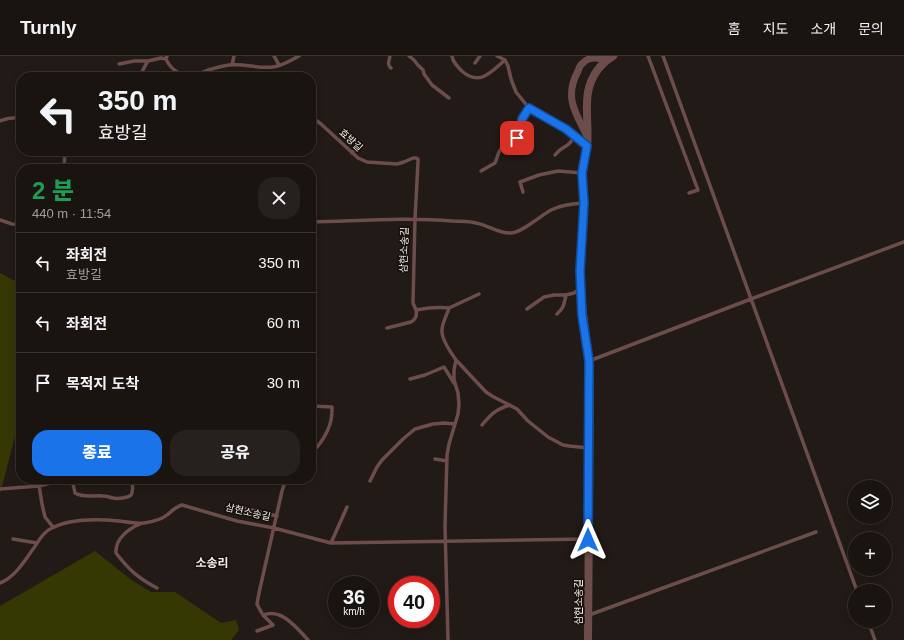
<!DOCTYPE html>
<html lang="ko">
<meta charset="utf-8">
<style>
:root{--surface:#1a1410;--page:#27211e;--text:#f1f3f6;--muted:#9f9e9f;--line:#383330;--accent:#1a73e8}
body{margin:0;font-family:Helvetica,"Noto Sans KR",sans-serif;background:var(--page);color:var(--text);height:100vh;display:flex;flex-direction:column;font-size:15px;white-space:nowrap}
*{box-sizing:border-box;margin:0}
p{font-size:13px;color:var(--muted)}
.icon{flex:none;width:22px;height:22px;fill:none;stroke:currentColor;stroke-width:2;stroke-linecap:round;stroke-linejoin:round}
.map{position:relative;flex:1;overflow:hidden}
.side{position:absolute;left:16px;top:108px;width:300px;height:320px;display:flex;flex-direction:column;background:var(--surface);border-radius:16px;box-shadow:0 2px 10px #0003,0 0 0 1px var(--line)}
.side>*{flex:none}
.hud{position:absolute;left:16px;top:16px;width:300px;height:84px;border-radius:16px;box-shadow:0 2px 10px #0003,0 0 0 1px var(--line);background:#1a1410;color:var(--text);overflow:hidden}
.controls{position:absolute;left:848px;top:424px;display:grid;gap:8px}
.controls a{display:grid;place-items:center;width:44px;height:44px;border-radius:50%;background:var(--surface);box-shadow:0 2px 10px #0003,0 0 0 1px var(--line);font-size:20px}
.speed{position:absolute;left:328px;top:520px;display:flex;gap:8px;font-size:20px;font-weight:700;text-align:center}
.speed>*{display:grid;place-content:center;width:52px;height:52px;border-radius:50%;background:var(--surface);box-shadow:0 2px 10px #0003,0 0 0 1px var(--line);line-height:1}
.speed small{font-size:10px;font-weight:400}
.speed .limit{border:6px solid #d22;background:#fff;color:#111}
.pin{position:absolute;display:grid;place-items:center;width:34px;height:34px;color:#fff;margin:-17px;border-radius:8px;box-shadow:0 2px 6px #0006}
.me{position:absolute;width:44px;margin:-22px;rotate:0deg;stroke-linejoin:round;filter:drop-shadow(0 0 3px #0008)}
.turn{display:flex;align-items:center;gap:14px;height:84px;padding:0 16px;font-size:18px}
.turn .icon{width:52px;height:52px;stroke-width:2.5}
.turn b{display:block;font-size:28px;line-height:34px}
.round{display:grid;place-items:center;flex:none;width:42px;height:42px;border-radius:16px;background:var(--page)}
.overview{display:flex;align-items:center;justify-content:space-between;height:68px;padding:0 16px}
h1{font-size:24px;font-weight:800;line-height:30px;color:#1e9e55}
.button{display:flex;gap:8px;margin-top:auto;padding:8px 16px}
.button a{flex:1;height:46px;border-radius:16px;background:var(--accent);color:#fff;font-size:16px;font-weight:800;line-height:46px;text-align:center}
.button a+a{background:var(--page);color:var(--text)}
ul{padding:0;list-style:none}
li{display:flex;align-items:center;gap:12px;height:60px;padding:0 16px;border-top:1px solid var(--line)}
li div{flex:1}
li b{display:block;font-size:15px}
li em{font-style:normal}
header{display:flex;align-items:center;gap:24px;box-sizing:border-box;height:56px;padding:0 20px;background:var(--surface);border-bottom:1px solid var(--line)}
header strong{font-size:19px}
nav{display:flex;gap:22px;margin-inline-start:auto;font-size:14px}
.map>svg:first-child{display:block}
.green{fill:#363804}
.lines{fill:none;stroke-linecap:round;stroke-linejoin:round}
.service{stroke:#6c4d4c;stroke-width:3.5}
.minor{stroke:#6c4d4c;stroke-width:7}
.tertiary{stroke:#6c4d4c;stroke-width:8}
.route-casing{stroke:#114b97;stroke-width:10}
.route{stroke:#1a73e8;stroke-width:7}
.labels{text-anchor:middle;dominant-baseline:central;stroke-width:3.5;stroke-linejoin:round;paint-order:stroke}
.street-label{font-size:10px;fill:#f1ece9;stroke:#18110d}
.quarter-label{font-size:12px;font-weight:bold;fill:#f1ece9;stroke:#18110d}
</style>
<header>
<strong>Turnly</strong>
<nav><a>홈</a><a>지도</a><a>소개</a><a>문의</a></nav>
</header>
<div class="map">
<svg width="904" height="584" viewBox="0 0 904 584">
<rect width="100%" height="100%" fill="#221a16"/>
<path class="green" d="M0,217L21,228V357L0,438Z
M95,495L130,523L151,536H175L221,567L236,564L239,574L231,584H0V550Z"/>
<g class="lines">
<path class="service" d="M167,0L166,3C170,12 178,18 187,19C195,20 201,17 208,14C215,12 222,10 229,9C244,7 258,13 273,11C282,10 291,4 299,0
M274,0L279,9
M390,0C389,5 387,9 391,12
M409,0L414,4L417,8L423,14L424,18L432,29L449,42
M452,0C453,7 458,11 463,16C480,30 491,16 505,4
M497,0L505,4L508,10L511,23L516,36L529,52L566,73L586,89
M648,0L698,134L689,137
M663,0L857,535
M475,7L480,0
M119,8L134,5H148
M232,9L234,0
M138,21C144,15 144,10 148,5L161,2L166,3
M0,65C7,62 13,61 21,62
M311,65H317L321,68L358,102L367,106L397,108L404,106L413,102H416L418,103V106L415,163L413,247L416,254C427,252 438,251 449,252C447,259 442,267 442,274C441,283 451,297 456,304L454,314V324L458,337L459,348L458,358L449,388L447,399L445,470L448,584
M119,95C138,98 149,102 168,95
M352,97L355,93L356,87
M555,99C560,93 560,94 566,90C570,88 572,84 575,80
M64,113L65,95
M481,115L495,107L499,96L501,93L517,82L520,78L522,63L529,52
M523,136L520,126L539,119L558,115L582,117
M0,164L12,168L21,169
M311,166C358,165 405,161 452,165C460,165 468,165 476,167C488,169 499,178 511,177C523,176 540,160 551,154C561,149 571,148 583,147
M449,252L479,238
M527,253L544,241L554,239H566L574,237L580,233
M557,258C564,252 564,248 566,239
M387,272L411,266C416,263 417,260 416,254
M456,304L486,336L492,340L517,353L528,365L548,381L563,389L569,390L589,392
M589,305L751,243L904,186
M410,323L425,319L444,311L454,327
M311,350L332,351C332,355 332,360 331,364C329,374 320,391 311,396
M482,369C492,357 495,354 510,349
M435,403L447,405
M38,423L42,448L45,461L53,471
M72,423L75,437C83,442 94,439 103,440C107,440 109,441 113,442C117,443 128,442 131,439C134,435 132,427 132,423
M286,423L282,435L259,537L257,548L259,552L263,559C269,557 274,557 279,559C289,562 301,576 308,584
M370,425L377,411L382,404L403,383L415,373L433,368L444,367L455,368
M0,433L39,430L66,423
M238,451L277,460
M140,468C128,473 115,483 116,497C129,514 138,522 157,532
M13,483L37,487
M331,487L347,451
M0,527C16,521 26,502 36,489C40,482 45,475 52,472C71,462 99,463 119,465C127,466 136,468 144,467C151,466 161,464 167,459C172,455 175,451 182,449L237,465L274,472L331,487L588,483
M589,559L816,476
M868,565L875,584
M257,575L273,569L263,559"/>
<path class="minor" d="M587,80C575,56 564,41 578,15C579,12 581,8 583,7C589,0 599,2 607,4"/>
<path class="tertiary" d="M588,584L590,319C589,290 582,262 581,234C579,205 584,177 584,149C584,138 582,128 582,118C582,109 586,100 587,91C589,73 585,54 588,36C591,21 600,8 613,0"/>
</g>
<g class="lines">
<defs>
<path id="route" d="M517,82L520,78L522,63L529,52L566,73L587,90L582,117L584,147L580,215L582,259L589,305L588,484"/>
</defs>
<use href="#route" class="route-casing"/>
<use href="#route" class="route"/>
</g>
<g class="labels">
<g class="street-label">
<text transform="translate(351 84) rotate(42)">효방길</text>
<text transform="translate(404 194) rotate(-88)">삼현소송길</text>
<text transform="translate(248 456) rotate(13)">삼현소송길</text>
<text transform="translate(578 546) rotate(-90)">삼현소송길</text>
</g>
<g class="quarter-label">
<text x="212" y="507">소송리</text>
</g>
</g>
</svg>
<div class="controls">
<a><svg class="icon" aria-label="layers" viewBox="0 0 24 24"><path d="M12 4l9 5-9 5-9-5zM3 14l9 5 9-5"/></svg></a>
<a>+</a>
<a>−</a>
</div>
<div class="speed"><div>36<small>km/h</small></div><div class="limit">40</div></div>
<div class="pin" style="left:517px;top:82px;background:#d93025"><svg class="icon" aria-label="arrive" viewBox="0 0 24 24"><path d="M6 21V4h12l-3 4 3 4H6"/></svg></div>
<svg class="me" style="left:588px;top:484px" viewBox="-20 -20 40 40"><path d="M0-17L14 15 0 8-14 15z" fill="#1a73e8" stroke="#fff" stroke-width="4"/></svg>
<div class="hud">
<div class="turn"><svg class="icon" aria-label="left" viewBox="0 0 24 24"><path d="M17 20v-9H6M10 6l-5 5 5 5"/></svg><div><b>350 m</b>효방길</div></div>
</div>
<section class="side">
<div class="overview"><div><h1>2 분</h1><p>440 m · 11:54</p></div><a class="round"><svg class="icon" aria-label="close" viewBox="0 0 24 24"><path d="M6 6l12 12M18 6L6 18"/></svg></a></div>
<ul>
<li><svg class="icon" aria-label="left" viewBox="0 0 24 24"><path d="M17 20v-9H6M10 6l-5 5 5 5"/></svg><div><b>좌회전</b><p>효방길</p></div><em>350 m</em></li>
<li><svg class="icon" aria-label="left" viewBox="0 0 24 24"><path d="M17 20v-9H6M10 6l-5 5 5 5"/></svg><div><b>좌회전</b></div><em>60 m</em></li>
<li><svg class="icon" aria-label="arrive" viewBox="0 0 24 24"><path d="M6 21V4h12l-3 4 3 4H6"/></svg><div><b>목적지 도착</b></div><em>30 m</em></li>
</ul>
<div class="button"><a>종료</a><a>공유</a></div>
</section>
</div>
